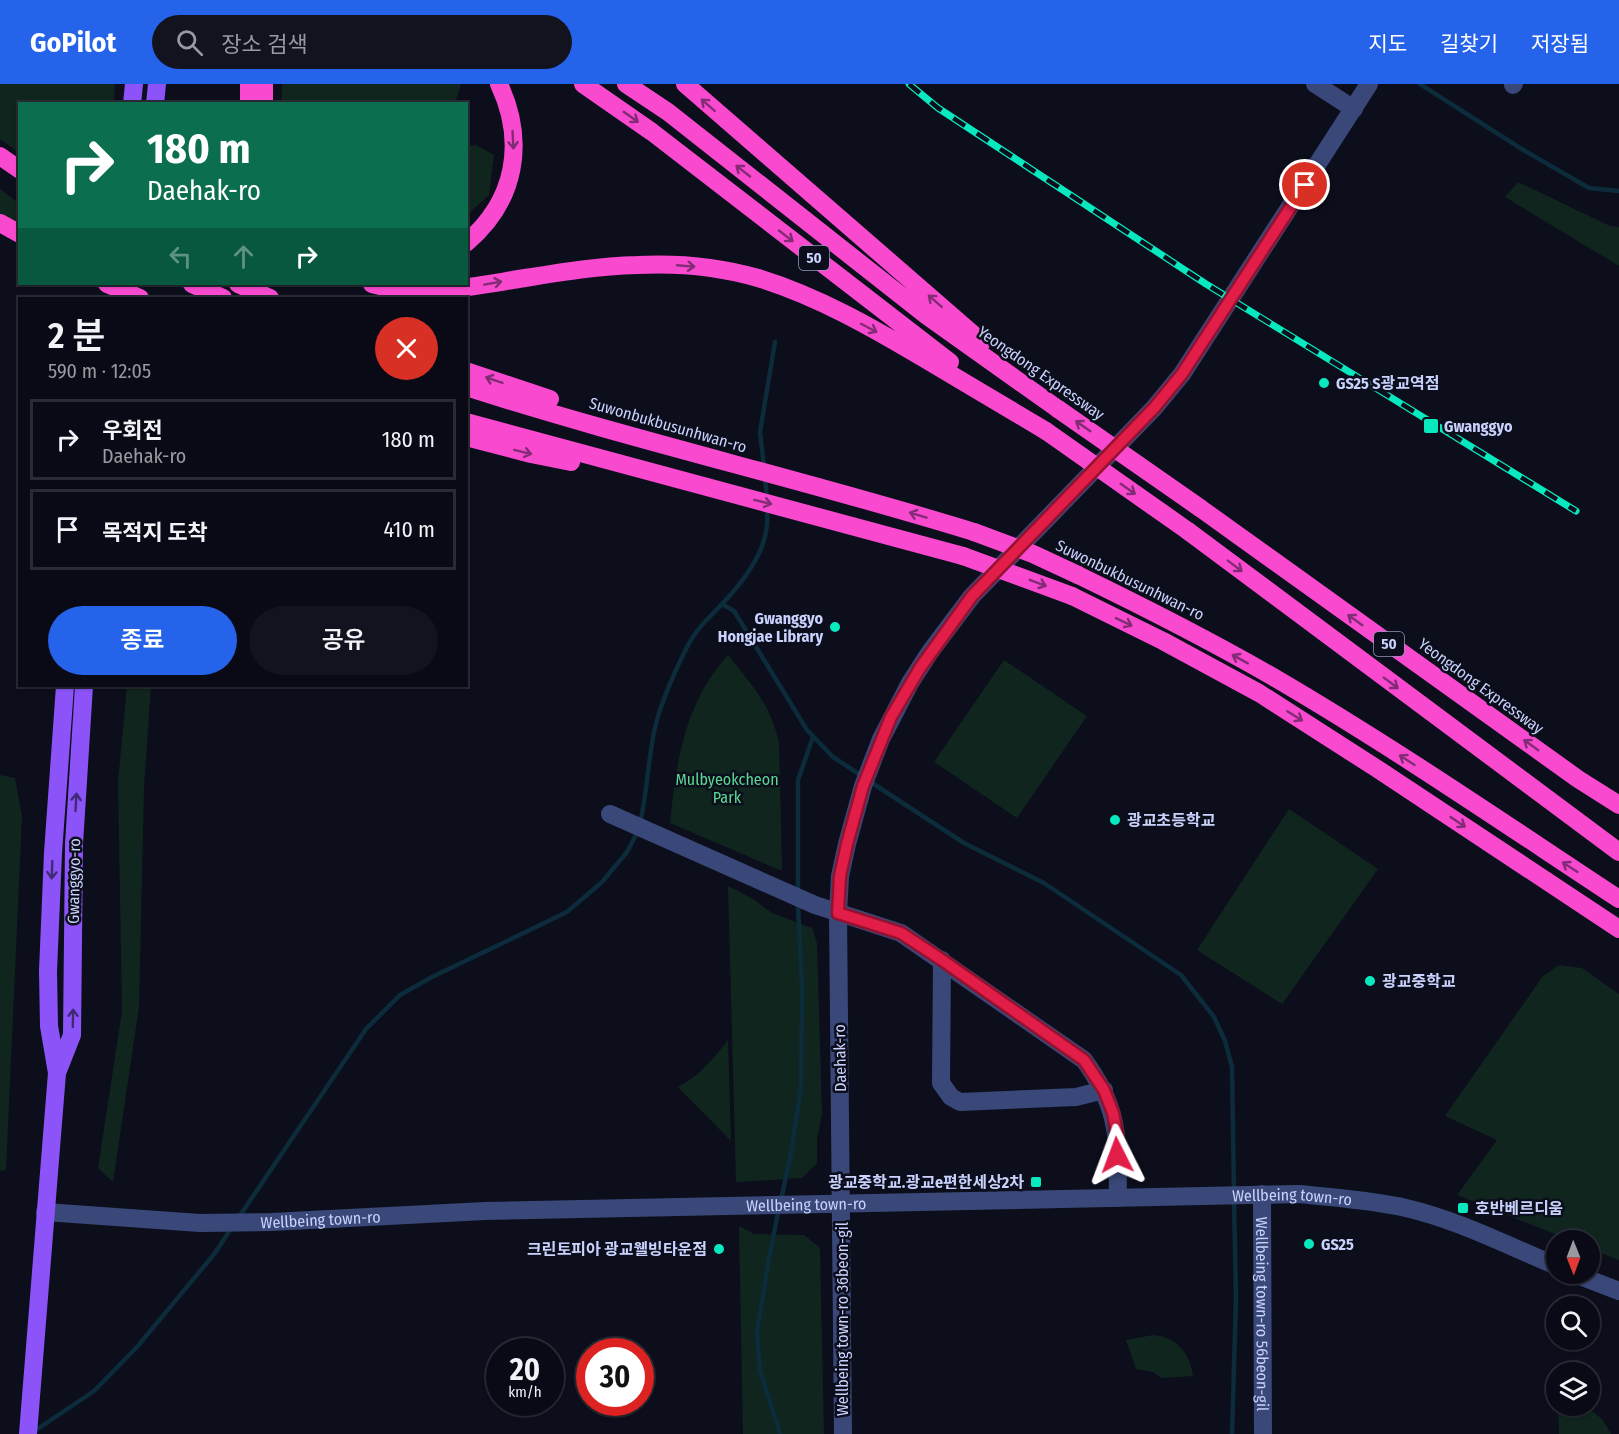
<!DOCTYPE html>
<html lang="ko">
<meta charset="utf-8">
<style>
:root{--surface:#090a15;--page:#12131e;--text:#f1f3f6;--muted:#999aa0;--line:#292b34;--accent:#2563eb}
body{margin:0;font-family:"Fira Sans Condensed","Noto Sans KR",sans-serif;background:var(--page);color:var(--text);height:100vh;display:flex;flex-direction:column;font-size:22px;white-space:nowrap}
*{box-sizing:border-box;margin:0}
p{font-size:20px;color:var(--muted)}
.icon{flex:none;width:33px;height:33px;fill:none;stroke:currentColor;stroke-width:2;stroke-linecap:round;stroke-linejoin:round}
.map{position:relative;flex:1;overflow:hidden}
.side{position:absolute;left:18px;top:213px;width:450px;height:390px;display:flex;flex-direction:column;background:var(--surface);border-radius:0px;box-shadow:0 2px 4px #0004,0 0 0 2px var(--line)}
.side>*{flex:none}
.hud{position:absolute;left:18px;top:18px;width:450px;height:183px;border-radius:0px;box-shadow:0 2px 4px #0004,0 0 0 2px var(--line);background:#0b6e4f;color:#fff;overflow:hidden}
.needle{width:39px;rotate:179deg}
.fabs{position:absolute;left:1546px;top:1146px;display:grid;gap:12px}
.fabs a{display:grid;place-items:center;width:54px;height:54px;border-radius:50%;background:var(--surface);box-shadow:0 2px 4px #0004,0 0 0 2px var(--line);font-size:30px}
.speed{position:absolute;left:486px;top:1254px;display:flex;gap:12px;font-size:30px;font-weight:700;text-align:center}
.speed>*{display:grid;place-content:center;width:78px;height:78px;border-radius:50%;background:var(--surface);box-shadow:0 2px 4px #0004,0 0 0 2px var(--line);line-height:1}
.speed small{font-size:15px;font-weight:400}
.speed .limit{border:9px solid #d22;background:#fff;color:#111}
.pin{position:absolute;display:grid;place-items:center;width:51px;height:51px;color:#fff;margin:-26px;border:3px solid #fff;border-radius:50%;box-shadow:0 2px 6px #0007}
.me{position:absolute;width:66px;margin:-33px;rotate:357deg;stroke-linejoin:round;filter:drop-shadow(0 0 4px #0008)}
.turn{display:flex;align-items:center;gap:21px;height:126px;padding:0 30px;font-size:27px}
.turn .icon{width:78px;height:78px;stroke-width:2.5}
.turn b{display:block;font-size:42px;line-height:51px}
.lanes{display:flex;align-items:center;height:57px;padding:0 30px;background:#0003;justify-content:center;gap:30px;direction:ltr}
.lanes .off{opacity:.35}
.round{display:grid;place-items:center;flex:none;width:63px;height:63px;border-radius:32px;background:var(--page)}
.summary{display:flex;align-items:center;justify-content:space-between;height:102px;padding:0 30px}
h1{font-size:36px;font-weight:600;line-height:45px}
.primary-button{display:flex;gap:12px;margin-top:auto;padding:12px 30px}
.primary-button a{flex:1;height:69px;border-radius:36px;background:var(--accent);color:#fff;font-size:24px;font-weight:600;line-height:69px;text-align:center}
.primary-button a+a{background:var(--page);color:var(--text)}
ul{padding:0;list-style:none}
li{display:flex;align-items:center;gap:18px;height:81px;margin:0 12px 9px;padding:0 18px;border:3px solid var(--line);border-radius:0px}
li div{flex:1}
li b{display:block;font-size:22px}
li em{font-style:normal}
header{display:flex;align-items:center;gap:36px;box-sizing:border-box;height:84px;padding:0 30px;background:var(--accent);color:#fff}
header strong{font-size:28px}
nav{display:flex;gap:33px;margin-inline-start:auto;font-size:21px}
.search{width:420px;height:54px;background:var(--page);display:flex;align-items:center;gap:15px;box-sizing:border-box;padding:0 21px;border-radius:33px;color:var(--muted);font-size:22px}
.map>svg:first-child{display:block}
.green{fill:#0f251e}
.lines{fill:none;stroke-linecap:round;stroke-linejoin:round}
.stream{stroke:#0c2b3b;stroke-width:4.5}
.minor{stroke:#394879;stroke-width:18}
.major{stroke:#8c54f8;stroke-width:18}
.highway{stroke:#f849cf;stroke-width:18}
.rail-casing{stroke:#09e9bf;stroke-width:7}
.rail{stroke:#0c0e1c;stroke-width:4.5;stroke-dasharray:14;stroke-linecap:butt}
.highway-bridge{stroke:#f849cf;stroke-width:18}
.oneway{stroke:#822c76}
.oneway2{stroke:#3f2a74}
.route-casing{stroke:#92132f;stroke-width:15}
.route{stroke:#e11d48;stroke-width:10}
.poi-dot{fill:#09e9bf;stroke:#0c0e1c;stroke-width:2}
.labels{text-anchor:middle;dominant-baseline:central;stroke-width:5;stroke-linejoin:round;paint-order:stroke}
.shield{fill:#0c0e1c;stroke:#9097ba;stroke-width:1.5}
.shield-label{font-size:15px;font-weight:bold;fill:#c9d2fd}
.street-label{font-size:16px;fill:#c9d2fd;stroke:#0c0e1c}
.poi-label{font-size:16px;font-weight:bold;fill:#c9d2fd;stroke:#0c0e1c;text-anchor:start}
.park-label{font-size:16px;fill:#59d994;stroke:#0c0e1c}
</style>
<header>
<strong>GoPilot</strong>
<div class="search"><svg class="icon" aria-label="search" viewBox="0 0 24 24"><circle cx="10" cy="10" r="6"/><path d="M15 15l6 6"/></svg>장소 검색</div>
<nav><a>지도</a><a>길찾기</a><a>저장됨</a></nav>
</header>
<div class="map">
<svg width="1619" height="1350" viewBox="0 0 1619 1350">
<rect width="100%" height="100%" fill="#0c0e1c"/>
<path class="green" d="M0,0H115L114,19L20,20L19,69L0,55Z
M282,0H460L461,1L455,19L281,20Z
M476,61L494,71L489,111L467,131V62Z
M1518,98L1610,142L1619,143V182L1505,113Z
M0,105L19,119V143L0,131Z
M728,571C752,601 771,621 779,659L782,787L670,739C676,678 685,618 728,571Z
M1004,576L1087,632L1017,734L934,678Z
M127,602H151L144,703L139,923L113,1098L98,1084L122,927L118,698Z
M0,691L15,694L22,732L6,1086L0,1087Z
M1289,725L1378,785L1282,920L1197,866Z
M728,802L753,815L772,829L812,844L817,859L822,1030L817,1056V1079L802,1094L736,1098Z
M1559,881L1582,884L1619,910V1176L1590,1165V1156H1570L1457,1111L1497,1056L1445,1032L1543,892Z
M728,956L731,1057L678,1003C699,992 713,975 728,956Z
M739,1142L754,1150L804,1151L820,1164L824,1350H743Z
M1153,1251C1177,1253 1190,1269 1193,1292L1161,1294L1153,1288L1136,1285L1126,1256Z
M1558,1322C1584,1321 1599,1325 1611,1350H1559Z"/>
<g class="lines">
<path class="stream" d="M1420,0L1525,67L1589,104L1619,107
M764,383L760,348L775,258
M765,394L767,415
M722,520L734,527L807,646L833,673L862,692
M869,697L964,759L1044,799L1181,891L1214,933L1225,957L1232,983L1234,1108
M640,739C647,709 648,678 654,648C660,619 674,589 687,563C695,546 709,534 722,520C740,501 762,474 766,447C768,439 767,431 767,424
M798,809V696L813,653
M781,1116L791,1069L801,1003L802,904L798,820
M779,1124L769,1174L757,1248L760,1286L780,1350
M239,1133L366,945L400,911L432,893L567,828L602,798L627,768L638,747
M33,1348L94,1307L137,1263L215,1169L232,1143
M1232,1350L1236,1214L1234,1117"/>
<g class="minor">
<path d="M1315,0L1354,25"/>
<path d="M1513,1L1514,0"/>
<path d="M610,730L815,821L901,849L1084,976C1121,1027 1117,1054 1118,1114"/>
<path d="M942,876L941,999L951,1013L960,1018L1076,1013L1104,1006"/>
<path id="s1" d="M1262,1110L1263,1350"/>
<path id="s2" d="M45,1128L200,1139L271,1138L485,1127L1300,1110C1335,1114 1371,1116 1406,1124C1458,1136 1508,1162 1557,1182"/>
<path d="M1575,1190L1619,1207"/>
<path d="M843,1350L838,829L840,792L847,760L863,702L881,655L910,599L930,568L972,512L1154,324L1182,290L1369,0"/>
</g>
<path class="major" d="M132,20L134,0
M155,20L157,0
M57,989L72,951L74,760L84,602
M28,1350L57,989L49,942L48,887L53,769L65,602"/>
<path class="highway" d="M264,0V20
M583,0L652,48L950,278
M626,0L668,28L927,232L1058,325
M685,0L982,258
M249,20V0
M0,72L20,86
M0,139L20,150
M466,159C516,117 526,58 499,0
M192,200L223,214
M238,200L270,214
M372,200C422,214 474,202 525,194C562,188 599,182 637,181C677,179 720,183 758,194C817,212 873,244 925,275C965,299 1006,323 1046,347
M466,287L550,315
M466,303C634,357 806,396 974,448
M466,338L963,472
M466,353L531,370L571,378
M1200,424L1578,695L1619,721
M1188,447L1619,768
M1078,491C1144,523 1211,557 1275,594C1393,663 1505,740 1619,815
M1072,512L1163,557L1259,609L1376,684L1619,845"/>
<defs>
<path id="rail" d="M909,0L938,24L1206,200L1576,427"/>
</defs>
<use href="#rail" class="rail-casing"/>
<use href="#rail" class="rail"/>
<path class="highway-bridge" d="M107,200L140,214
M1058,325L1200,424
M1046,347L1188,447
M974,448L1033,470L1078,491
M963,472L1072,512"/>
</g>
<defs><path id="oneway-shaft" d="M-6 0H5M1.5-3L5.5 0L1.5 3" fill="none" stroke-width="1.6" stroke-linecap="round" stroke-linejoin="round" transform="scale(1.5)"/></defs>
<g class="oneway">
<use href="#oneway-shaft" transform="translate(708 21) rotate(-139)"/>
<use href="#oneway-shaft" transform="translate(631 33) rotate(35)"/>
<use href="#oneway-shaft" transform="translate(513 56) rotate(87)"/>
<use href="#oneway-shaft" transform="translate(743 87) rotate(-142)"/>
<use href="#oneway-shaft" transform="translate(786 152) rotate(38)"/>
<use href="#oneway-shaft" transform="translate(686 182) rotate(5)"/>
<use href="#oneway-shaft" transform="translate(493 199) rotate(-10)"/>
<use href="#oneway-shaft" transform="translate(935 217) rotate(-139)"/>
<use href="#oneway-shaft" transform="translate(869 244) rotate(28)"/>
<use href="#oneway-shaft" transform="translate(494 296) rotate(-161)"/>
<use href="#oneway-shaft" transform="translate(1083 342) rotate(-145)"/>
<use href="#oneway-shaft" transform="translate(523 368) rotate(14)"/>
<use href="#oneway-shaft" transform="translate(1128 405) rotate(35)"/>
<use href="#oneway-shaft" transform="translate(763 418) rotate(14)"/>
<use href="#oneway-shaft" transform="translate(918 431) rotate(-163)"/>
<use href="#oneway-shaft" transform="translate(1235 482) rotate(37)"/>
<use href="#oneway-shaft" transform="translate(1038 499) rotate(21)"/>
<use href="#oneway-shaft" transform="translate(1355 536) rotate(-144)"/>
<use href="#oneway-shaft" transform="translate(1124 538) rotate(26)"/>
<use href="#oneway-shaft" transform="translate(1240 575) rotate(-151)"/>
<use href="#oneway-shaft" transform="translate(1391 599) rotate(37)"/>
<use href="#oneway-shaft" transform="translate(1295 632) rotate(32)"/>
<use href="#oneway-shaft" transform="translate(1531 661) rotate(-144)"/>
<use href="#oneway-shaft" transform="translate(1407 676) rotate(-147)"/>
<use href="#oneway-shaft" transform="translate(1458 738) rotate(34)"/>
<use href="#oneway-shaft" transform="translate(1570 783) rotate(-147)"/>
</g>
<g class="oneway2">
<use href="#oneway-shaft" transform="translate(76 718) rotate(-87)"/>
<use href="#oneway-shaft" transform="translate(52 786) rotate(92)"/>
<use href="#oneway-shaft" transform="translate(73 934) rotate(-89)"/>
</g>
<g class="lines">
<defs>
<path id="route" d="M1117,1071V1050L1113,1029L1104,1006L1084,976L942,876L901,849L838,829L840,792L847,760L863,702L891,633L920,584L972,512L1154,324L1182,290L1305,101"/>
</defs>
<use href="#route" class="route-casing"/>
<use href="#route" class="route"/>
</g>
<g class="poi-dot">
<circle cx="1324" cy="299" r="6"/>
<rect x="1423" y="334" width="16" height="16" rx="3"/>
<circle cx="835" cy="543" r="6"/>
<circle cx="1115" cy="736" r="6"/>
<circle cx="1370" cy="897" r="6"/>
<rect x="1030" y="1092" width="12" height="12" rx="3"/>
<rect x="1457" y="1118" width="12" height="12" rx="3"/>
<circle cx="1309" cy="1160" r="6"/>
<circle cx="719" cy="1165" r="6"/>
</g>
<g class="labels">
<g class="shield">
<rect x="799" y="162" width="30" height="24" rx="4.5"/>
<rect x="1374" y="548" width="30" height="24" rx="4.5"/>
</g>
<g class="shield-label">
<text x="814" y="174">50</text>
<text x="1389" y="560">50</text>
</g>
<g class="street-label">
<text transform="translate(1041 289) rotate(35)">Yeongdong Expressway</text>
<text transform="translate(668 341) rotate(16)">Suwonbukbusunhwan-ro</text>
<text transform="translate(1130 496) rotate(26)">Suwonbukbusunhwan-ro</text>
<text transform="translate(1481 602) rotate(36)">Yeongdong Expressway</text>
<text transform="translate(74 797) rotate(-89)">Gwanggyo-ro</text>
<text transform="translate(840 974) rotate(-91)">Daehak-ro</text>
<text stroke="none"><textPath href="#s2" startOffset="1248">Wellbeing town-ro</textPath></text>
<text stroke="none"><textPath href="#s2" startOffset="762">Wellbeing town-ro</textPath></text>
<text stroke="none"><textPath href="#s2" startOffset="276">Wellbeing town-ro</textPath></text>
<text stroke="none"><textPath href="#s1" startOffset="120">Wellbeing town-ro 56beon-gil</textPath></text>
<text transform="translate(842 1235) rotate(-90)">Wellbeing town-ro 36beon-gil</text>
</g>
<g class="poi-label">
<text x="1336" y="299">GS25 S광교역점</text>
<text x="1444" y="342">Gwanggyo</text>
<text x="823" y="534" text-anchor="end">Gwanggyo<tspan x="823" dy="18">Hongjae Library</tspan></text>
<text x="1127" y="736">광교초등학교</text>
<text x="1382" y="897">광교중학교</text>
<text x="1024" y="1098" text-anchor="end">광교중학교.광교e편한세상2차</text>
<text x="1475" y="1124">호반베르디움</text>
<text x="1321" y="1160">GS25</text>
<text x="707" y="1165" text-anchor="end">크린토피아 광교웰빙타운점</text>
</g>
<g class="park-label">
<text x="727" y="695">Mulbyeokcheon<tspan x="727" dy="18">Park</tspan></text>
</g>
</g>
</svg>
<div class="fabs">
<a><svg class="needle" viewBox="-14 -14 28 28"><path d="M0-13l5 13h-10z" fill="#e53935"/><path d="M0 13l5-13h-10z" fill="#999aa0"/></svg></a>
<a><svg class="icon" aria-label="search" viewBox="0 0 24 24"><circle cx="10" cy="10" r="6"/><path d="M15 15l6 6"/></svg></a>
<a><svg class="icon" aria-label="layers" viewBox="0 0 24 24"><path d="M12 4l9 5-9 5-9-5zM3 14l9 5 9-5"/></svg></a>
</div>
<div class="speed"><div>20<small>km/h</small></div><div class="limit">30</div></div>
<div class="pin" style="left:1305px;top:101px;background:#d93025"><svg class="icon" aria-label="arrive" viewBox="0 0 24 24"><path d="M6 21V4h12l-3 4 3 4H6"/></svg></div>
<svg class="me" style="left:1117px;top:1071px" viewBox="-20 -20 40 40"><path d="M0-17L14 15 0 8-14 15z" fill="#e11d48" stroke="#fff" stroke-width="4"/></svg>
<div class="hud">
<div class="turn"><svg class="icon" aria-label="right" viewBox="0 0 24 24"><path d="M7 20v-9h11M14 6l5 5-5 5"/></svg><div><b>180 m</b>Daehak-ro</div></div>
<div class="lanes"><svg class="icon off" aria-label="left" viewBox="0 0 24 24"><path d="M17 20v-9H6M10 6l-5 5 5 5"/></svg><svg class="icon off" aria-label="ahead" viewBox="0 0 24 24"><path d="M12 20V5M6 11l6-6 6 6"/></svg><svg class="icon" aria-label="right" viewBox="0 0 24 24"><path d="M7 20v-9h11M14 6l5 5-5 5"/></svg></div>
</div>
<section class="side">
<div class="summary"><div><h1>2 분</h1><p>590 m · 12:05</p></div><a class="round" style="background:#d93025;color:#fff"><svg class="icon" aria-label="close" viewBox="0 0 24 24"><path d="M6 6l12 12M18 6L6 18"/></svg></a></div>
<ul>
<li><svg class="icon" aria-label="right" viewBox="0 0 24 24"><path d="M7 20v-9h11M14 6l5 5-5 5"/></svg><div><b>우회전</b><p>Daehak-ro</p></div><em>180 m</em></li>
<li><svg class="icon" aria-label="arrive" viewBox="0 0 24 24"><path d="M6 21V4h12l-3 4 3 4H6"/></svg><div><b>목적지 도착</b></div><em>410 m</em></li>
</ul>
<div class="primary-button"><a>종료</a><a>공유</a></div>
</section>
</div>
